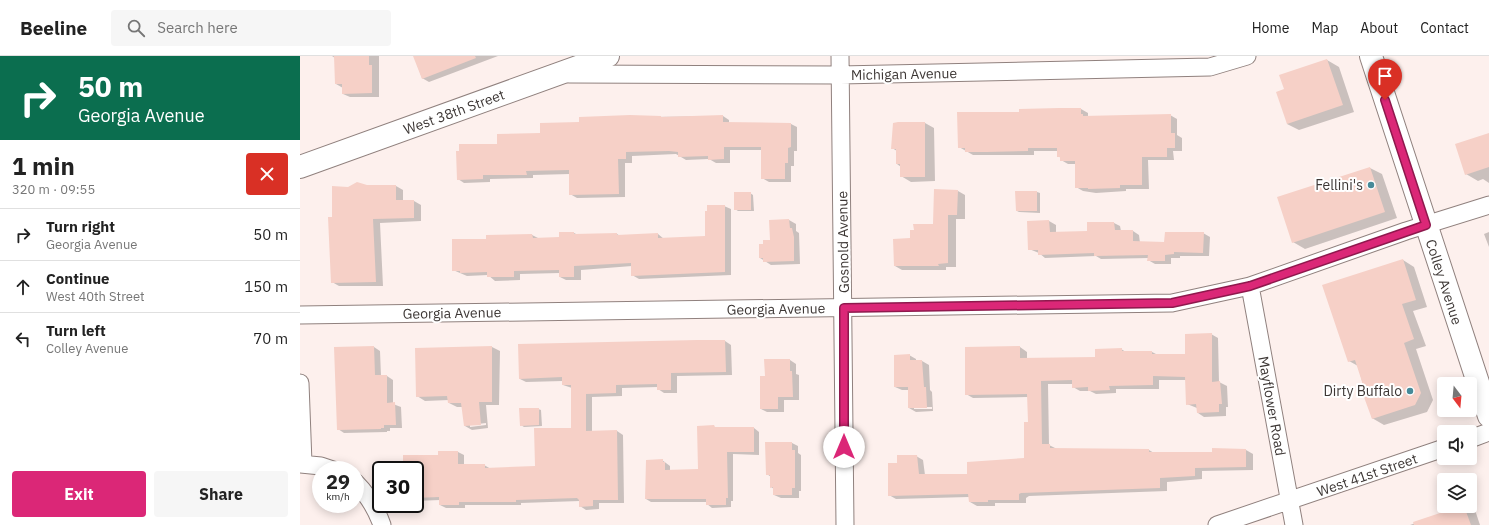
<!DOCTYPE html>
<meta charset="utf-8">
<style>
:root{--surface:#fff;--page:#f6f6f6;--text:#222;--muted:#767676;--line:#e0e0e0;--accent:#db2777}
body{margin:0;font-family:"IBM Plex Sans",sans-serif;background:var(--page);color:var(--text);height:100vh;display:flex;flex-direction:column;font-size:15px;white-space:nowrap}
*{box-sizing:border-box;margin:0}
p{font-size:13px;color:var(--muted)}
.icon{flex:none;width:22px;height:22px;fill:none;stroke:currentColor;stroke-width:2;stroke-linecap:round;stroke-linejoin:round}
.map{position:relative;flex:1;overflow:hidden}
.panel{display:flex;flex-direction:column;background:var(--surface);width:300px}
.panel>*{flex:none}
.guide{background:#0b6e4f;color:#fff;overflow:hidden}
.needle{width:26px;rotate:164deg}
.controls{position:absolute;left:1137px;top:321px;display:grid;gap:8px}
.controls a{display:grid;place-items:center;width:40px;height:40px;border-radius:4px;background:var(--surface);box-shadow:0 2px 10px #0003;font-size:20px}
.speed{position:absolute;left:12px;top:405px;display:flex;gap:8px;font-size:20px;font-weight:700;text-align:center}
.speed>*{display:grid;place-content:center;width:52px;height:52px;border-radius:50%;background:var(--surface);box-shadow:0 2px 10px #0003;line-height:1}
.speed small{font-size:10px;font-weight:400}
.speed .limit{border:2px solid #111;border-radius:6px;background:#fff;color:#111}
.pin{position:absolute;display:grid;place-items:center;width:34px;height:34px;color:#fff;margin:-41px -17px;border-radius:50% 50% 50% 0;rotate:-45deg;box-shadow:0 0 4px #0007}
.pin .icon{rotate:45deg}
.me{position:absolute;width:44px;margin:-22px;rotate:0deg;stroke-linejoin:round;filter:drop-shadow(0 0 3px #0008)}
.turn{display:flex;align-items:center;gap:14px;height:84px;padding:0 12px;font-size:18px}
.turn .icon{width:52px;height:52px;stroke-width:2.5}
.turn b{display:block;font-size:28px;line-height:34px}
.round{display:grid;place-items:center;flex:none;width:42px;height:42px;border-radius:4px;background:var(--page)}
.head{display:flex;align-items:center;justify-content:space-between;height:68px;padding:0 12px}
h1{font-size:24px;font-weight:700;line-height:30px}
.primary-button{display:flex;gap:8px;margin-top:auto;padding:8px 12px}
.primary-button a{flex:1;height:46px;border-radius:4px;background:var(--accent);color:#fff;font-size:16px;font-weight:700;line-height:46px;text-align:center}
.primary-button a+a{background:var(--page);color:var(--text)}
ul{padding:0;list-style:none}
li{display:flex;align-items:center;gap:12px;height:52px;padding:0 12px;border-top:1px solid var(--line)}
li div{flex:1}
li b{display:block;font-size:15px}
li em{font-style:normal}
header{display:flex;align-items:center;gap:24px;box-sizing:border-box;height:56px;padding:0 20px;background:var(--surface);border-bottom:1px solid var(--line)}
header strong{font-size:19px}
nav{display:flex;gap:22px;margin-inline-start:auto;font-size:14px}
.search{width:280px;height:36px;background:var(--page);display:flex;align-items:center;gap:10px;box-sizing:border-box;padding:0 14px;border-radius:4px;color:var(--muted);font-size:15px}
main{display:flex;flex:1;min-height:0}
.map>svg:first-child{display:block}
.shadow{fill:#0003;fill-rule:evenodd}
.building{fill:#f6d0c7}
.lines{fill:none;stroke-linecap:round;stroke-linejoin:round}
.minor-casing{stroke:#90817e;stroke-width:19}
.secondary-casing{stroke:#90817e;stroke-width:24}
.minor{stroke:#fff;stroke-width:17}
.secondary{stroke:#fff;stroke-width:22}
.route-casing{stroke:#8e194d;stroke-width:10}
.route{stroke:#db2777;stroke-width:7}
.poi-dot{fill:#468a99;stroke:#fff;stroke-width:1.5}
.labels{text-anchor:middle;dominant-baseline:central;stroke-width:4;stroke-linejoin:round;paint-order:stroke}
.street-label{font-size:14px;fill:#3d3735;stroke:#fff}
.poi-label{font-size:14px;fill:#3d3735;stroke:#fff;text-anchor:end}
</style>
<header>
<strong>Beeline</strong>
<div class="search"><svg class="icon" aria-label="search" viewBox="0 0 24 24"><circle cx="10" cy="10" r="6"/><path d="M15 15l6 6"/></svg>Search here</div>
<nav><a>Home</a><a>Map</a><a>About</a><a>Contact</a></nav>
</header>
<main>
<section class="panel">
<div class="guide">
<div class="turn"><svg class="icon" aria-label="right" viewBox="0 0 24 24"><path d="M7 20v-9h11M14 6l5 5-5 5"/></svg><div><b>50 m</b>Georgia Avenue</div></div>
</div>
<div class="head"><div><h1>1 min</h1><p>320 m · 09:55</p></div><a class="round" style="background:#d93025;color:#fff"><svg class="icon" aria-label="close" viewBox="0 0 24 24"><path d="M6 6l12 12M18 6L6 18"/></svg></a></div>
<ul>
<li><svg class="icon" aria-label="right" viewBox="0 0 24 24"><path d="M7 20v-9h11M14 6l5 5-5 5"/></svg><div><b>Turn right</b><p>Georgia Avenue</p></div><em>50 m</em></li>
<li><svg class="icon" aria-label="ahead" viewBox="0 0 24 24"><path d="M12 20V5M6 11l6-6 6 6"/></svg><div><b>Continue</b><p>West 40th Street</p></div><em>150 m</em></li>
<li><svg class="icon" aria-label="left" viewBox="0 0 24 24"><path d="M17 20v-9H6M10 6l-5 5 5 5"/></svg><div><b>Turn left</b><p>Colley Avenue</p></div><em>70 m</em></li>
</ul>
<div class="primary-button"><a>Exit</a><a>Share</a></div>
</section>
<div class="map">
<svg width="1189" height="469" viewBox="0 0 1189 469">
<rect width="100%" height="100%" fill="#fdf0ed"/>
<path class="shadow" d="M32,0H79V41H50L43,38V32L36,28L35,2Z
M114,0H198L129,26L122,22Z
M1027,4L1039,11L1054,56L999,74L987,68L985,34Z
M781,53L788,57V61L870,59L877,63V79L882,82V95H873L874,104H848L849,133H826V135L796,137L783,135L776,131V108H768L761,104V102L758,100V95H734V99H673L659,91L720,57Z
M423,60L429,64V67L491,68L497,71V95H494V110H491V126H469L462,122V94H430V107H416L409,103L386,104L376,98L332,100V107H325V141L277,142L270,138V118L233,119V122L190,123V126L164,127L158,123L198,89L280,67V62Z
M625,67L634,72L635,125L611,126L601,120V111L597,108V95L592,92Z
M1189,78V127L1183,123L1178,125L1166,118Z
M1070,112L1082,118L1097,162L1005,193L993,186Z
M67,130H96L103,134V145H114L121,149V165L80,167L83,230H39L32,226L33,162Z
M658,135L665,139V163H656V211H646V214H602L595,210L615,175L634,169Z
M737,136L740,137V157L719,156L717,155Z
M450,137L453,139L454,155H438L435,153Z
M424,150L431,153V219L339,223L332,219V210L281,214V224H266L260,221V217L220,218V224L195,225L188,219L167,220L153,214L187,184L232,179L238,182H260V177H274L278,179L317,178L320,180L358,178L364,183L406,181Z
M489,164L496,168V175L499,177L500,208L471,209L460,202L464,189L471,185Z
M749,165L756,169V177L788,176L814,167L820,170L821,175H833L839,179L840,187H865L903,177L910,181L909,200H880V202H871V208H855L848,204L849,202L801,203L796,200L745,202L739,197L729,193L728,166Z
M1189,176V191L1184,178Z
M1103,204L1114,211L1127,251L1113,255L1126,290L1116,293L1133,344L1127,356L1084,369L1072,362L1058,310L1049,305Z
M911,278L918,282L919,326L927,330L928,351H926V360L904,361L898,357L897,352L887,348L886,324H859V333H816V337L796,338L790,335H780L773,331V328H748L749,389L757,393L849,394L854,397H913L946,394L953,398V414L902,415V423L867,426V435L729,440L726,442V447H695V450H677L670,446L669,441L596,443L589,439L598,408L616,400L623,404L625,419H668L725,403L729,367L728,341L673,342L666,338V292L720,291L727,296V303L796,302L821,293L826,296H852L858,299H886Z
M425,285L431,289L432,319L377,320V337H364L358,333V331L322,332V340L292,341V375H317L323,379L324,447H299V453L286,454L280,450V445L221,447V449H165V452H146L140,449V444L115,445V414H88V406H104L158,396L164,399V409H184L191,413L236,411L272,373V332L263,329V325L226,326L220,323L219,289Z
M74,291L80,295L81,320H87L93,324V348L101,351L102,372H90V375H87V376L44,377L38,373Z
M192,291L200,295L199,349H186L188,372L172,374L165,370L163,351H157L149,347V344L125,345L117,340L116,293ZM186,367V369L170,371V369Z
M609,299L616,303V305H622L629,309L630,334L632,336L633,355L616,356L609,352V334H602L595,331ZM614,351H632V353H614Z
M490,304L496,308V318L499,319V344H484V356H467L461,353L466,321Z
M238,353L241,354L242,370L224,371L221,369Z
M454,372L459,376V399L433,398V445H431V451L412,452L407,448V446H351L346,443V405L362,404L370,410V415L399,414Z
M492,387L498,390V397L501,399V435H499V442H481L474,439V433L471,431V421L467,418Z
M1154,450H1167L1175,454L1180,469H1110L1141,458Z"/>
<path class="building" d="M34,0H69V9H72V37L42,38V28H35Z
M113,0H175L176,2L122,23Z
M1027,3L1043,49L987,68L976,36L984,33L979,19Z
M759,52H781V58H783V60L871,58V77H875V92H867V101H842V129H820V132L788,133V132H775V105H760V101H757V92H728V95L686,96H665V92H658L657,56H719V53Z
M330,59L361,60V61L423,59V66L491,67V91L488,92V107H485V123H461V91H424V103L408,104V100L378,101V96L369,95L326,96V103H318L319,138L269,139V114L226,115L227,119H183V123L157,124L156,95H159V88H197V78L240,77V67L279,66V61Z
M598,66H625V121H600V108H596V93H591L593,67Z
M1189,77V111L1165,119L1155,88Z
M1070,111L1085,156L992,187L977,141Z
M57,126L67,129H96V144H114V162L73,163L76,226L31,227L28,161H32V130L48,131Z
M634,133L658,134L657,159H648V207L638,208L639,210H594L593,183L610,182V174H614L613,168H633Z
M715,135H737V155H716Z
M434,136H451V154H434Z
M407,149H425V216L331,220V207L274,210V221H259V214L214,215V221H187V216L160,217V215H152V183H186V179L232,178L233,182L259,181V176H274V178L317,177V179L358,177V182L405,180V155H407Z
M489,163L490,172H492L494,181V205L463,206V202H459V188H463V184H470L469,164Z
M749,164L750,176L787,175V166H814L815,174H833V185L864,186L865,176H904L903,197L874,196V198L865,199V205H847L848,199L794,200V197L738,199V194H728L727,165Z
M1103,203L1116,244L1102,248L1114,283L1104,287L1121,337L1115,349L1072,363L1061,333L1064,332L1055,304L1048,306L1022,229Z
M912,277V326L920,325L922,348H919V356L897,357L896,348L886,349L885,321L853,320V329L809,330L810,334L788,335V331L772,332V324L741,325L742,388H750V392L849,393V396H912V392L946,393V411L895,412V420L860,422V432L721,437L719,438V444H688V446H669L668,438L588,440V407H597V399H617L619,418H667V406L724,402V366H728L727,338L665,339V291L720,290V302L795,301V293L822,292V295H852V298H885V278Z
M397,284H425L426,316L371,317V334H357V328L316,329V337L286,338V375L317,374L318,444H293V450L279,451V444L277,442L216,444V446H159V449H139V441L115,442V414H103V399H138V395H158V408H185V412L235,410L234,372H271V329H262V321L219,323L218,288Z
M74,290L75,319H87V347L95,346L96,369H84V372H81V373L37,374L34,291Z
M192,290V346H179L181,369L164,370L161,347H148L147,340L116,341L115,292Z
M610,298V304H622L624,331H626L627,352H608V331H594V299Z
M464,303H490V315H492L493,341H478V353H460V320H465Z
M219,352H239V369L220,370Z
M414,369L415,371H454V396H427L428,442H426V449H406V443H345L346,404L363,403V406H365V414L398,413L397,370Z
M465,386H492V394H495V432H492V439H473V431L470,432V419H466Z
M1151,450H1164L1171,469H1114L1113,466L1140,457L1139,454Z"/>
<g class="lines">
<defs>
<path id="minor" d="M540,0L545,469
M269,18L540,19L910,11L947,0
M950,230L994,469
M0,259L872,247L950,230L1106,175L1189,149
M0,327L3,407
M1170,383L1189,376
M0,408L21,410L33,414
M55,426C68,439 76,452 82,469
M917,469L1144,392"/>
<path id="secondary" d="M1071,0L1189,360
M0,111L308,0"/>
</defs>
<use href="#minor" class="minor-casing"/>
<use href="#secondary" class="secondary-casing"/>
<use href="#minor" class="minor"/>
<use href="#secondary" class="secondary"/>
</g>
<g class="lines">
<defs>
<path id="route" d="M544,391V252L872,247L950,230L1126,169L1085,44"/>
</defs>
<use href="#route" class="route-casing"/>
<use href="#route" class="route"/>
</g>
<g class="poi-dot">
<circle cx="1071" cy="129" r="4"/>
<circle cx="1110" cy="335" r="4"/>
</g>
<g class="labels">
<g class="street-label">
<text transform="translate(604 18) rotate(-1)">Michigan Avenue</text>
<text transform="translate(154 56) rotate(-20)">West 38th Street</text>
<text transform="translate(543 186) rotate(-91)">Gosnold Avenue</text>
<text transform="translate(1144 226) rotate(72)">Colley Avenue</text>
<text transform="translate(476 253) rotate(-1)">Georgia Avenue</text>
<text transform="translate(152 257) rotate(-1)">Georgia Avenue</text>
<text transform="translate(972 350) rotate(80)">Mayflower Road</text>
<text transform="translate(1067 419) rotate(-19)">West 41st Street</text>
</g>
<g class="poi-label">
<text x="1063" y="129">Fellini's</text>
<text x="1102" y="335">Dirty Buffalo</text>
</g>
</g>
</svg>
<div class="controls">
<a><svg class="needle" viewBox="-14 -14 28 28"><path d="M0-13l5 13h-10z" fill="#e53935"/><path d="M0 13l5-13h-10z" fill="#767676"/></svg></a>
<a><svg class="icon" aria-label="sound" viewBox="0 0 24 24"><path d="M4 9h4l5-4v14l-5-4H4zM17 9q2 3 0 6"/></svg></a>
<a><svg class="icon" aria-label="layers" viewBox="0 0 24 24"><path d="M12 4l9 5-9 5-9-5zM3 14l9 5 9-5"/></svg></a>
</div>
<div class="speed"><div>29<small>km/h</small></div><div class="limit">30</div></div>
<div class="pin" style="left:1085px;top:44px;background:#d93025"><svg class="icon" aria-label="arrive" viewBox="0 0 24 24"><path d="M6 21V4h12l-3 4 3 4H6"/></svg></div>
<svg class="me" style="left:544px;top:391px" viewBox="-20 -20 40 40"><circle r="19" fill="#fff"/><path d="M0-13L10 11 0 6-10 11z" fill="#db2777"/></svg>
</div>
</main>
